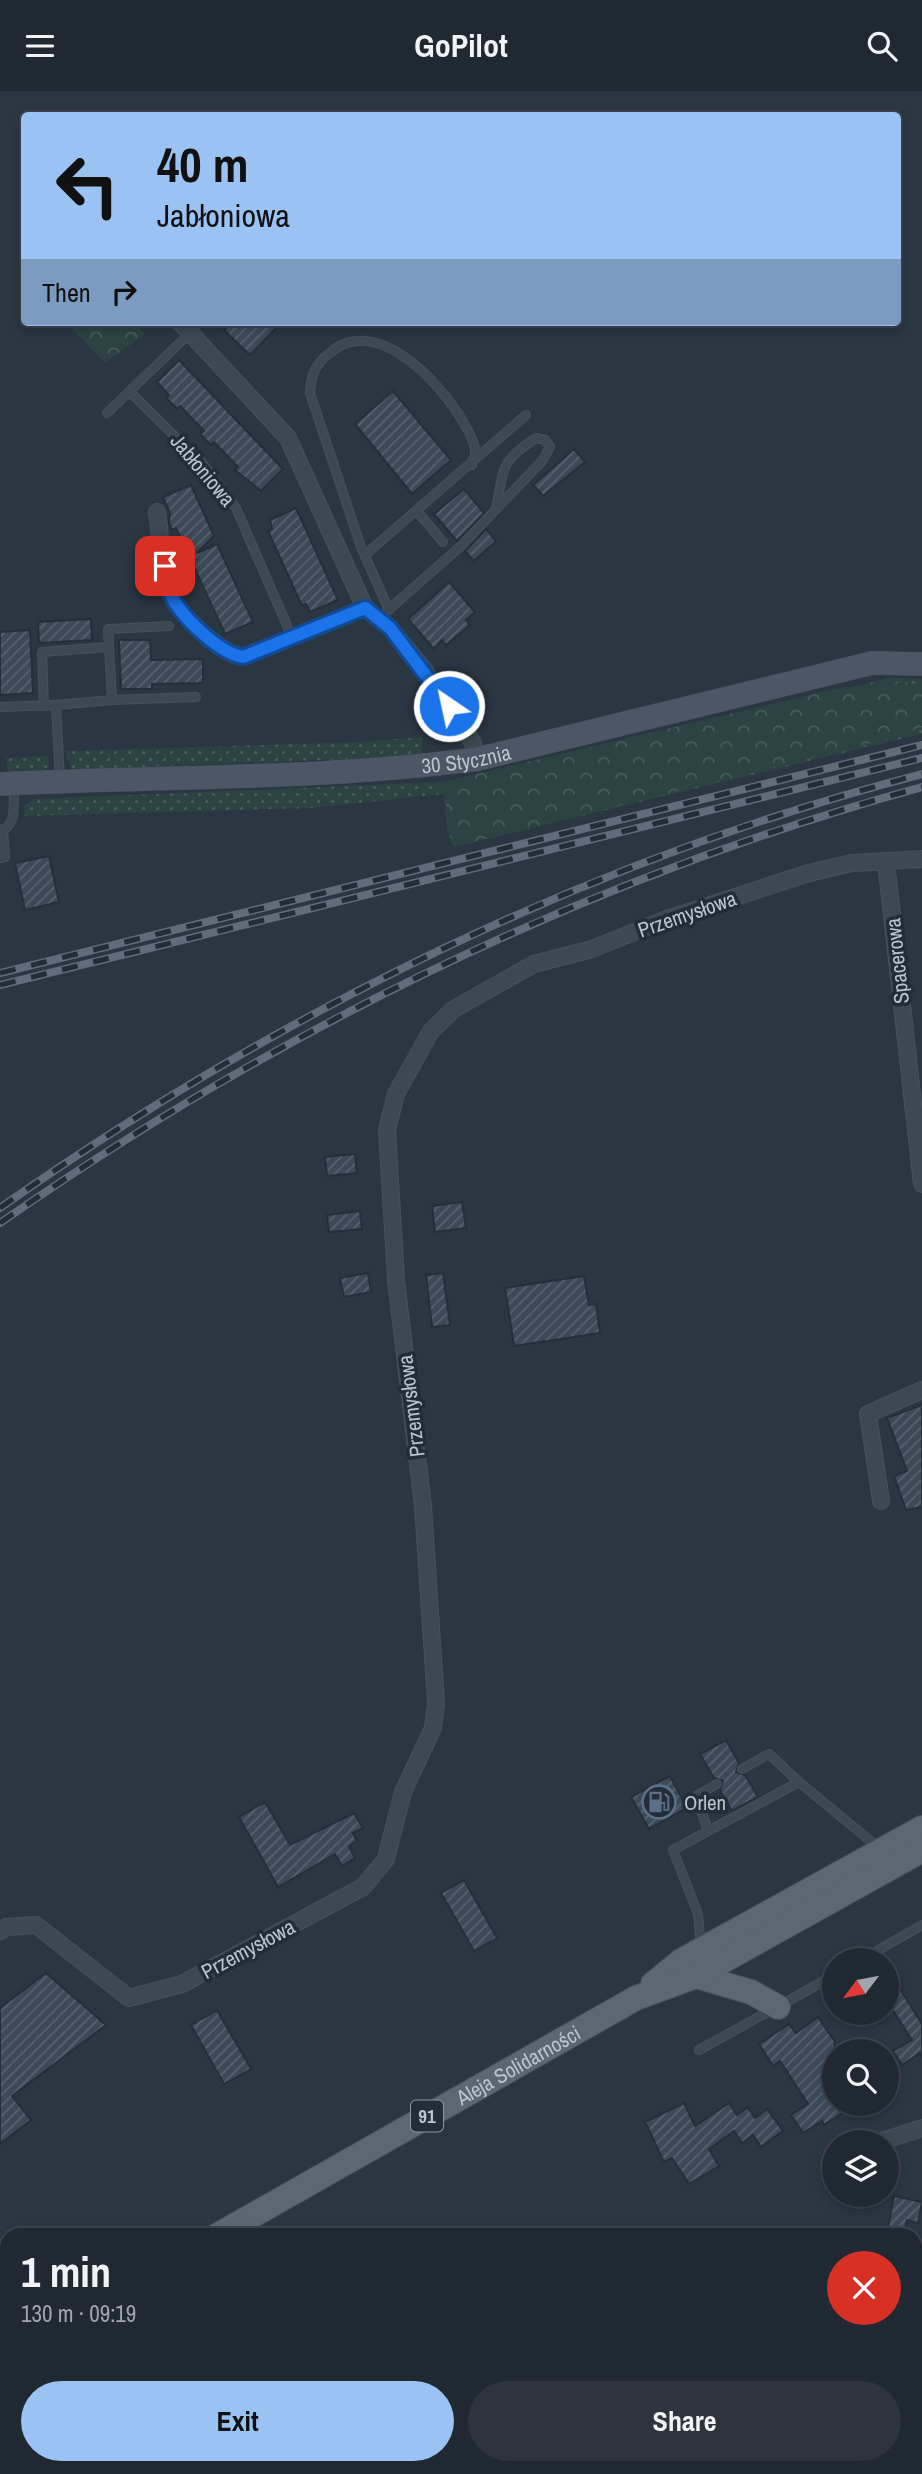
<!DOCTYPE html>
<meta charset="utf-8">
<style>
:root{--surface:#202832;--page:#2d343e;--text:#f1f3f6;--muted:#a2a6ac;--line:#3d444d;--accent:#9ac2f2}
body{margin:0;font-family:"Archivo Narrow",sans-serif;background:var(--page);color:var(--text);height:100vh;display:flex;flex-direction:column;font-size:26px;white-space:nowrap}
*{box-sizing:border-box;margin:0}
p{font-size:23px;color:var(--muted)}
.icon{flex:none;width:38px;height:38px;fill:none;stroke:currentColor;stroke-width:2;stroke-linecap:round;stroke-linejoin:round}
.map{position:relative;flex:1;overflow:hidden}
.sheet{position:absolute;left:0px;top:2137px;width:922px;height:247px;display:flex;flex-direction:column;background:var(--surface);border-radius:21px 21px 0 0;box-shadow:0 4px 10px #0003,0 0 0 2px var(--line)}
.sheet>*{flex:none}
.banner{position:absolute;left:21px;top:21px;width:880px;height:214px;border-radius:7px;box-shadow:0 4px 10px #0003,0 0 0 2px var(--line);background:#9ac2f2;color:#111;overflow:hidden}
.needle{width:46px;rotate:238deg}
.controls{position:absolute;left:822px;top:1857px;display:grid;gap:14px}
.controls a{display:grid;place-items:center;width:77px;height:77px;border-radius:50%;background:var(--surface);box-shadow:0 4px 10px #0003,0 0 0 2px var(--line);font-size:35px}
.pin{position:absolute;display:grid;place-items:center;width:60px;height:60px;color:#fff;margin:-30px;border-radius:14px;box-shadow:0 4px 10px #0006}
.me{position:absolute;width:77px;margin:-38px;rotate:326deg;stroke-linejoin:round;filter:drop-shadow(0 0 5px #0008)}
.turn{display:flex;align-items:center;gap:24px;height:147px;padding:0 21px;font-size:32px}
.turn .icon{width:91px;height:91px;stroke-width:2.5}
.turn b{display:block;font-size:49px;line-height:60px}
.then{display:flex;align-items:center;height:66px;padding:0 21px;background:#0003;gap:14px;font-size:26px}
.round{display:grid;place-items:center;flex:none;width:74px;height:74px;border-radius:37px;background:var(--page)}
.head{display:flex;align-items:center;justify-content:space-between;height:119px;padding:0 21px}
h1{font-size:42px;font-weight:800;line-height:52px}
.action{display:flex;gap:14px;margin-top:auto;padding:14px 21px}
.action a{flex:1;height:80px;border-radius:42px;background:var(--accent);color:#111;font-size:28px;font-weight:800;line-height:80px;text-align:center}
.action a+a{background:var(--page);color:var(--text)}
header{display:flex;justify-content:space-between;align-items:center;height:91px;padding:0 21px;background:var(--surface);font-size:32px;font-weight:800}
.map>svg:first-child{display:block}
.grass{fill:url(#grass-dots)}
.forest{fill:url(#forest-crowns)}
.building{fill:url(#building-hatch);stroke:#242f3a;stroke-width:2}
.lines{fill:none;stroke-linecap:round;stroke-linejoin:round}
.lane-casing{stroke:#47515b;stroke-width:10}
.street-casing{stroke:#47515b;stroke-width:18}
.secondary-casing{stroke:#47515b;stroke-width:24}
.primary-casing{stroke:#47515b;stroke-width:26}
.lane{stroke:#3e4852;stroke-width:8}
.street{stroke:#3e4852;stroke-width:16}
.secondary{stroke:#4c5765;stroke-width:23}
.primary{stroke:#5c6772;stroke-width:24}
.rail-casing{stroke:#606c79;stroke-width:8}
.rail{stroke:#222d38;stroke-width:5;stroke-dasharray:16;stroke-linecap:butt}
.route-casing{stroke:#114b97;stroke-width:18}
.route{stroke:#1a73e8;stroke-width:12}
.labels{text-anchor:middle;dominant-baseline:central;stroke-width:7;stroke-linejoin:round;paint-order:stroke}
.shield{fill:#222d38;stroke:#8d96a0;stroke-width:2}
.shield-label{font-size:19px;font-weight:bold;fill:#bbc3cc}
.street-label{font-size:21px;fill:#bbc3cc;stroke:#222d38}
.poi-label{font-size:21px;fill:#bbc3cc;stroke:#222d38;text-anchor:start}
</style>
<header><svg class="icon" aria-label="menu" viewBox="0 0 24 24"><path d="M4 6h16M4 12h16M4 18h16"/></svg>GoPilot<svg class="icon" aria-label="search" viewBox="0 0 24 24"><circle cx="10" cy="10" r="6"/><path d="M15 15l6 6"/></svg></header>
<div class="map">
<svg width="922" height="2383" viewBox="0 0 922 2383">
<defs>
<pattern id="grass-dots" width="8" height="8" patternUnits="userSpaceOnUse" patternTransform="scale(1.75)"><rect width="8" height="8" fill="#2c4243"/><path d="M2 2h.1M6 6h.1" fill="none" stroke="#495c5d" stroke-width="1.8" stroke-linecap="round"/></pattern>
<pattern id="forest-crowns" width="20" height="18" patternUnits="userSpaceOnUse" patternTransform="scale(1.75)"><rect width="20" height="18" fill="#2c4243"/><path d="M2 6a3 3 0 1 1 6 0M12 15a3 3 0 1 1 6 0" fill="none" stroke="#495c5d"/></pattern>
<pattern id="building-hatch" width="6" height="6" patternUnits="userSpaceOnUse" patternTransform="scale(1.75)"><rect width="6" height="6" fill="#3c4a58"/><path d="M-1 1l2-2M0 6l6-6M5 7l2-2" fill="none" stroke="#56626f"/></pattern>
</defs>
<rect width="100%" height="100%" fill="#2a3642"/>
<path class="grass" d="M893,586L922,588V643L453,756L447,738L444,703L312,717L25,725L24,715L34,708L440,691L515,677Z
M422,646V665L71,679L65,660L358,651Z
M48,665L49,675L45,679L8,680L6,667Z"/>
<path class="forest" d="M83,231H133L145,243L105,272L72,238Z
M890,589L922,594V636L904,644L453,756L442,691L835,598Z"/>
<path class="building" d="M232,231H282L250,264L224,239Z
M179,269L283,378L261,400L235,379L238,376L214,351L211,354L200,343L204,340L180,315L177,318L166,307L169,304L157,291Z
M393,300L451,369L412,403L355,333Z
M574,358L585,371L543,405L533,394Z
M191,394L214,445L197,462L217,453L253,531L225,543L176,437L172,439L169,431L170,422L163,406Z
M464,398L484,422L457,450L434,423Z
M296,417L338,509L310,521L306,513L302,515L268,440L272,438L270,429Z
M486,438L496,450L474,470L465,460Z
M449,491L475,521L466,529L470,534L446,554L442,549L434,558L408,528Z
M91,528L92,549L39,552L38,531Z
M30,539L33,602L0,604V541Z
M119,549H150L151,569L203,568V592L152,593V598H121Z
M49,765L59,811L25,819L15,772Z
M355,1063L357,1082L327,1085L325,1066Z
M462,1111L466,1137L435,1141L432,1115Z
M360,1120L362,1138L329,1141L327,1124Z
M368,1182L371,1201L344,1206L340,1187Z
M443,1182L450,1234L432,1236L426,1184Z
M584,1185L589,1214L596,1213L600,1242L514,1255L505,1197Z
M922,1314V1416L906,1419L894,1385L907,1380L887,1327Z
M726,1649L739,1672L736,1681L745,1684L758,1706L732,1720L720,1699L723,1690L714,1687L700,1663Z
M670,1685L687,1717L649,1738L631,1706Z
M265,1711L290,1754L354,1722L363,1737L353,1742L357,1750L349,1755L355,1767L342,1775L335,1763L278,1796L239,1726Z
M464,1789L497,1847L474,1860L441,1802Z
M46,1882L106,1934L12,2005L31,2029L0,2053V1917Z
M900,1898L922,1933V1965L920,1962L902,1974L893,1960L912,1949L887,1910Z
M217,1919L251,1978L224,1993L191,1934Z
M818,1926L835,1951V2012H843L847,2019L824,2034L822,2030L803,2042L791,2024L808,2013L780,1970L773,1975L759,1953L789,1933L796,1942Z
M684,2012L695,2035L729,2012L737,2024L748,2016L755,2027L767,2018L783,2040L761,2056L753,2044L742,2052L734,2040L709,2058L719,2075L689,2093L672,2067L664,2071L645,2031Z
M894,2105L922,2111L918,2132L907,2129L905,2139L888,2136Z"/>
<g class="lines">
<defs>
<path id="lane" d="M130,301L203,373L236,417L292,546
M107,322L190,242
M417,420L443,451
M365,464L526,324
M389,519L361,456L310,302C311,283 316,272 331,261C376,224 436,288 459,324C464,333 474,347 475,358C476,362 473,369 472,374
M386,521L461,455L542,370L550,356L545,349L536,347C499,371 504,378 496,418
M109,556L108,538L169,535
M112,609L196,606
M44,615L42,561L109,556L112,609L56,614
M0,616L56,614L60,688
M0,740C20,733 11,710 15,694
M0,767L5,766L3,738
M742,1678L769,1663L799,1691
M708,1739L696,1705L717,1693
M701,1855L698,1823L673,1759L799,1691L879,1757
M861,1869L922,1834
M699,1959L835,1884"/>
<path id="street" d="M180,231L288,347L365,517L390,537L425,580L472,650L478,668
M157,421C160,440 162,487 170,503C181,525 219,562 243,566L365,517
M886,771L922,1093
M881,1410L868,1323L922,1299
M0,1840L6,1836L36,1834L129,1907L182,1893L363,1796L386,1768L403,1701L433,1637L436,1612L423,1415L396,1189L387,1039L396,1003L431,940L454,918L534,873L592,858L664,829L809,782L852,772L922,768
M879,2051L922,2037
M915,2170L922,2171
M598,2376L603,2383
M860,2376L865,2383
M379,2383L390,2376"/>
<g id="secondary">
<path id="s1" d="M0,693C160,685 319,689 478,668L872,572L922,573"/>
</g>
<g id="primary">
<path d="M696,1885L751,1901L778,1916"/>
<path d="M653,1893L681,1870L922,1737"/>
<path id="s2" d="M218,2144L636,1907L696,1885L922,1759"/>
<path d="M0,2269L7,2265"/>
</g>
</defs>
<use href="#lane" class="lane-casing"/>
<use href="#street" class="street-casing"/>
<use href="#secondary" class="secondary-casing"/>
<use href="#primary" class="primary-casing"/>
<use href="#lane" class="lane"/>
<use href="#street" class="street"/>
<use href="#secondary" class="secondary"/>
<use href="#primary" class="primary"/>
<defs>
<path id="rail" d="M0,882L922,654
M0,894L922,667
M0,1117C279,921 591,768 922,683
M0,1132C284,935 588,787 922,696"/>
</defs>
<use href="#rail" class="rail-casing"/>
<use href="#rail" class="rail"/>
</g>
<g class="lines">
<defs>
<path id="route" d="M165,475C166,483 166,495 170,502C180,525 219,562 243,566L365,517L390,537L449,615"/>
</defs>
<use href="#route" class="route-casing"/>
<use href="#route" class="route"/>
</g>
<defs>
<symbol id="fuel-ring" viewBox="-11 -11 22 22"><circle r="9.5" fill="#222d38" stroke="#5c6f8a" stroke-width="1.5"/><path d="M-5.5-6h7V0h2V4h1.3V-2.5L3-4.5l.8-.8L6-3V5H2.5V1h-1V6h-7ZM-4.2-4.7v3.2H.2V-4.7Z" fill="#5c6f8a"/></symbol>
</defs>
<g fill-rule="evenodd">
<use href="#fuel-ring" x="640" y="1692" width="38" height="38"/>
</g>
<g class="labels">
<rect class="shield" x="411" y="2009.5" width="32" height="31" rx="5"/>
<g class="shield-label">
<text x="427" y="2025">91</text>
</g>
<g class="street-label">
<text transform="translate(203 379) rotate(50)">Jabłoniowa</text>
<text stroke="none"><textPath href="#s1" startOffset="467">30 Stycznia</textPath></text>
<text transform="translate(687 823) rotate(-19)">Przemysłowa</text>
<text transform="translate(897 870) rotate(-96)">Spacerowa</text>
<text transform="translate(411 1315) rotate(-97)">Przemysłowa</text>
<text transform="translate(248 1858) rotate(-28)">Przemysłowa</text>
<text stroke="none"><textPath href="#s2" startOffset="345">Aleja Solidarności</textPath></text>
</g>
<g class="poi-label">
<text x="684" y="1711">Orlen</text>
</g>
</g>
</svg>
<div class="controls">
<a><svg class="needle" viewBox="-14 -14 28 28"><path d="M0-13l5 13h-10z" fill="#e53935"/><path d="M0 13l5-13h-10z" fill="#a2a6ac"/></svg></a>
<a><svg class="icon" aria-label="search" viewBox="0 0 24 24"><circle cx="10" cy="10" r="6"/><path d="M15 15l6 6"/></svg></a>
<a><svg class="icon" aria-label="layers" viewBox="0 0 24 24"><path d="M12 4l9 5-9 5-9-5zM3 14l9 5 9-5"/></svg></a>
</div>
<div class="pin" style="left:165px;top:475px;background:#d93025"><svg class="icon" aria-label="arrive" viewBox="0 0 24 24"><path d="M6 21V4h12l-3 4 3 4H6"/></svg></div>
<svg class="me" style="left:449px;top:615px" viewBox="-20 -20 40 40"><circle r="17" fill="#1a73e8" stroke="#fff" stroke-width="3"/><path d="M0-11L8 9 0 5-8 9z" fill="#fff"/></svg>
<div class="banner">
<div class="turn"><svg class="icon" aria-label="left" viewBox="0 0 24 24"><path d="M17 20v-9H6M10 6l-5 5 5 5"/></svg><div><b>40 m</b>Jabłoniowa</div></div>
<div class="then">Then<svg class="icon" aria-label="right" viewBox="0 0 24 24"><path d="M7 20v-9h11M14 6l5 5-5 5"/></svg></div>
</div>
<section class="sheet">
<div class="head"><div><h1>1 min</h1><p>130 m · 09:19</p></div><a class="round" style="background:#d93025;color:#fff"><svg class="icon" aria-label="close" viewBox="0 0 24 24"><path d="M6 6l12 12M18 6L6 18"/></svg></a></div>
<div class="action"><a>Exit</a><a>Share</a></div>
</section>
</div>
